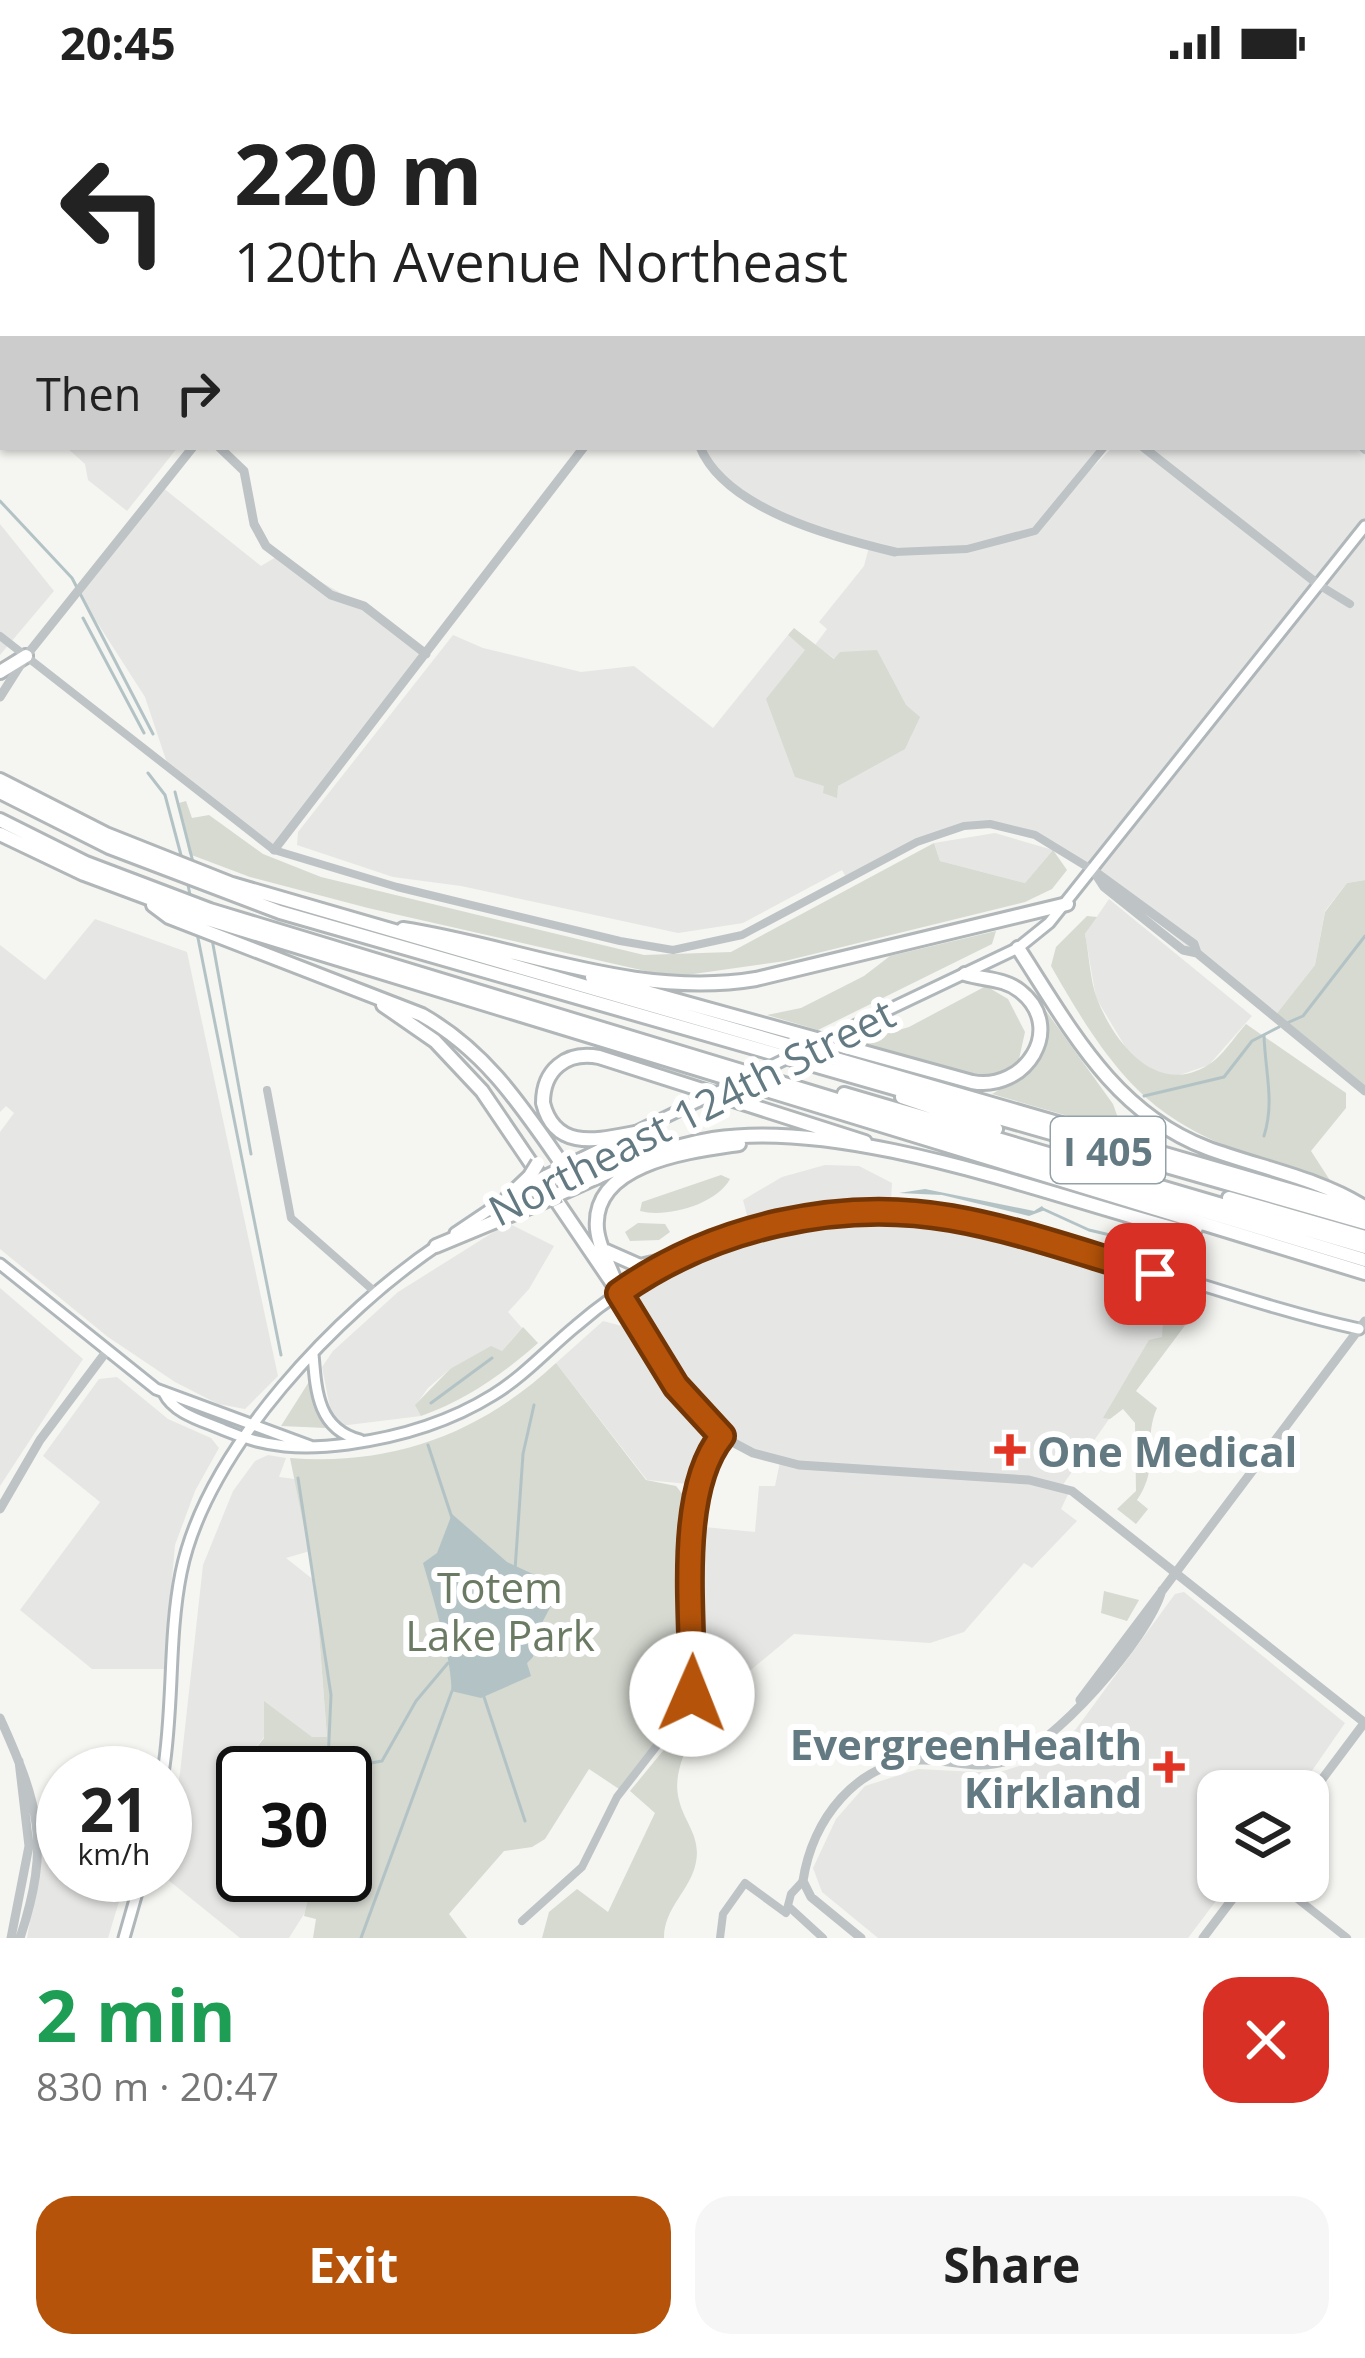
<!DOCTYPE html>
<meta charset="utf-8">
<style>
:root{--surface:#fff;--page:#f6f6f6;--text:#222;--muted:#767676;--accent:#b45309}
body{margin:0;font-family:"Open Sans",sans-serif;background:var(--page);color:var(--text);height:100vh;display:flex;flex-direction:column;font-size:45px;white-space:nowrap}
*{box-sizing:border-box;margin:0}
p{font-size:39px;color:var(--muted)}
.icon{flex:none;width:66px;height:66px;fill:none;stroke:currentColor;stroke-width:2;stroke-linecap:round;stroke-linejoin:round}
.map{position:relative;height:1854px;overflow:hidden}
.side{display:flex;flex-direction:column;background:var(--surface);flex:1}
.side>*{flex:none}
.banner{position:absolute;left:0px;top:0px;width:1365px;height:366px;box-shadow:0 3px 9px #0004;background:#fff;color:var(--text);overflow:hidden}
.tools{position:absolute;left:1197px;top:1686px;display:grid;gap:24px}
.tools a{display:grid;place-items:center;width:132px;height:132px;border-radius:24px;background:var(--surface);box-shadow:0 3px 9px #0004;font-size:60px}
.speed{position:absolute;left:36px;top:1662px;display:flex;gap:24px;font-size:60px;font-weight:700;text-align:center}
.speed>*{display:grid;place-content:center;width:156px;height:156px;border-radius:50%;background:var(--surface);box-shadow:0 3px 9px #0004;line-height:1}
.speed small{font-size:30px;font-weight:400}
.speed .limit{border:6px solid #111;border-radius:18px;background:#fff;color:#111}
.pin{position:absolute;display:grid;place-items:center;width:102px;height:102px;color:#fff;margin:-51px;border-radius:24px;box-shadow:0 6px 18px #0006}
.me{position:absolute;width:132px;margin:-66px;rotate:1deg;stroke-linejoin:round;filter:drop-shadow(0 0 9px #0008)}
.turn{display:flex;align-items:center;gap:42px;height:252px;padding:0 36px;font-size:54px}
.turn .icon{width:156px;height:156px;stroke-width:2.5}
.turn b{display:block;font-size:84px;line-height:102px}
.then{display:flex;align-items:center;height:114px;padding:0 36px;background:#0003;gap:24px;font-size:45px}
.round{display:grid;place-items:center;flex:none;width:126px;height:126px;border-radius:36px;background:var(--page)}
.overview{display:flex;align-items:center;justify-content:space-between;height:204px;padding:0 36px}
h1{font-size:72px;font-weight:700;line-height:90px;color:#1e9e55}
.cta{display:flex;gap:24px;margin-top:auto;padding:24px 36px}
.cta a{flex:1;height:138px;border-radius:36px;background:var(--accent);color:#fff;font-size:48px;font-weight:700;line-height:138px;text-align:center}
.cta a+a{background:var(--page);color:var(--text)}
.status{display:flex;justify-content:space-between;align-items:center;height:84px;padding:0 60px;background:var(--surface);direction:ltr}
.status svg{height:33px;fill:currentColor}
.map>svg:first-child{display:block}
.built{fill:#e6e6e5}
.green{fill:#d6dad1}
.water{fill:#b3c3c5}
.lines{fill:none;stroke-linecap:round;stroke-linejoin:round}
.stream{stroke:#b3c3c5;stroke-width:3}
.secondary-casing{stroke:#b0b7ba;stroke-width:15}
.motorway-casing{stroke:#b1b6b8;stroke-width:18}
.minor{stroke:#bec3c6;stroke-width:8}
.tertiary{stroke:#bec3c6;stroke-width:9}
.secondary{stroke:#fff;stroke-width:9}
.motorway{stroke:#fff;stroke-width:12}
.secondary-bridge-casing{stroke:#b0b7ba;stroke-width:15;stroke-linecap:butt}
.motorway-bridge-casing{stroke:#b1b6b8;stroke-width:18;stroke-linecap:butt}
.secondary-bridge{stroke:#fff;stroke-width:9}
.motorway-bridge{stroke:#fff;stroke-width:12}
.route-casing{stroke:#753606;stroke-width:30}
.route{stroke:#b45309;stroke-width:21}
.poi-dot{fill:#e23424;stroke:#fff;stroke-width:4.5}
.labels{text-anchor:middle;dominant-baseline:central;stroke-width:12;stroke-linejoin:round;paint-order:stroke}
.shield{fill:#fff;stroke:#92a2a8;stroke-width:3}
.shield-label{font-size:39px;font-weight:bold;fill:#647a83}
.street-label{font-size:42px;fill:#647a83;stroke:#fff}
.poi-label{font-size:42px;font-weight:bold;fill:#647a83;stroke:#fff;text-anchor:start}
.park-label{font-size:42px;fill:#6b7a63;stroke:#fff}
</style>
<div class="status"><b>20:45</b><svg viewBox="0 0 49 12"><path d="M0 12V9h3v3zM5 12V6h3v6zM10 12V3h3v9zM15 12V0h3v12zM26 1h20v11H26zM47 4h2v5h-2z"/></svg></div>
<div class="map">
<svg width="1365" height="1854" viewBox="0 0 1365 1854">
<rect width="100%" height="100%" fill="#f5f5f1"/>
<path class="built" d="M66,363H178L127,427L88,396L85,380Z
M702,363H1100L1073,403L1113,363H1136L1225,430L1142,363L1365,366V796L1347,799L1325,827L1315,881L1274,933L1094,787L1035,751L990,740L942,747L847,795L842,786L743,839L678,849L461,802L393,793L297,761L298,748L453,551L483,564L581,588L634,582L713,644L788,551L805,565L838,702L910,655L914,641L877,566L835,575L815,561L827,545L819,538L864,482L869,463L777,430L722,391Z
M162,403L261,482L276,473L364,522L426,570L274,766L169,685L145,613L77,507Z
M0,440L54,507L0,571Z
M995,749L1053,766L1025,799L940,777L934,759Z
M1109,815L1252,932L1209,981L1174,993L1147,985L1129,969L1096,914L1085,850Z
M95,835L187,868L278,1292L245,1325L218,1320L175,1298L108,1253L0,1165V1048L14,1029L6,1022L0,1028V861L45,896Z
M825,1081L859,1082L892,1099L891,1117L826,1119L748,1135L743,1116L782,1093Z
M851,1130L975,1138L1187,1199L1164,1257L1062,1402L1070,1406L1061,1425L1077,1437L1032,1484L1024,1479L964,1548L930,1559L794,1550L740,1595L692,1592L694,1442L755,1448L759,1402H775L780,1378L729,1356L700,1331L619,1209L730,1153Z
M508,1139L554,1162L529,1205L508,1228L522,1244L502,1267L450,1285L428,1304L416,1321L421,1332L340,1342L331,1329L322,1283L333,1267L398,1208Z
M0,1204L83,1275L0,1402Z
M603,1237L622,1242L703,1351L688,1400L647,1396L556,1279Z
M117,1293L168,1335L211,1354L219,1364L195,1407L175,1461L164,1585H92L20,1526L100,1418L43,1372L99,1295Z
M268,1371L286,1374L279,1393L295,1395L310,1467L286,1474L315,1497L327,1654L264,1653L233,1694L243,1702V1791H314L309,1822L289,1854H240L162,1791L180,1689L203,1481L233,1407L255,1377Z
M1184,1508L1345,1639L1298,1707H1218V1797H1231L1188,1854H878L822,1808L813,1784L836,1735L865,1702L918,1685L997,1689L1047,1673L1076,1645L1175,1510Z
M63,1733V1791H127L108,1854H27L43,1762Z"/>
<path class="green" d="M746,0H1365V268L1362,3H740Z
M794,544L834,575L840,568L877,566L906,621L920,633L905,665L838,702L837,714L823,709L824,702L795,693L766,615L805,566L788,551Z
M186,717L192,734L209,731L263,770L321,793L644,871L731,868L934,759L940,777L1025,799L1053,766L1067,786L1052,805L1025,818L785,877L672,893L368,824L250,793L189,770L179,719Z
M1365,796V1007L1274,933L1315,881L1325,828L1347,799Z
M1087,832L1097,833L1085,850C1089,870 1090,896 1097,915C1115,960 1157,1013 1208,981C1222,973 1235,952 1246,940L1346,1009V1024L1311,1067L1333,1101C1172,1046 1137,1034 1051,882L1056,863Z
M996,847L992,860L818,946L767,931L801,924L864,892L890,872Z
M986,902L1008,915L1025,948L1017,984C970,1007 902,972 855,959L909,943Z
M1046,927L1113,1020L1123,1048L992,1010C1035,986 1048,983 1046,927Z
M721,1091L730,1095C716,1121 666,1134 640,1127L642,1118Z
M638,1139L665,1140L670,1148L659,1156L630,1157L625,1148Z
M1165,1209L1201,1220L1136,1307L1157,1324C1142,1358 1161,1381 1137,1416L1148,1425L1136,1440L1117,1425L1136,1407L1135,1339L1123,1325L1110,1335L1103,1334L1149,1256L1162,1253Z
M523,1243L538,1259C503,1290 466,1316 421,1332L415,1321L450,1285L491,1262L502,1267Z
M556,1279L646,1396L676,1402L687,1416L681,1527L686,1546L684,1603L674,1638L619,1705L589,1685L545,1755L532,1763L504,1767L449,1830L467,1854H313L316,1835L304,1832L314,1791H345V1689H243V1702L233,1694L264,1654V1617L312,1653H327L315,1497L290,1374C394,1382 481,1349 556,1279Z
M312,1293L326,1344L281,1342Z
M1104,1507L1139,1516L1127,1537L1101,1529Z
M676,1651L690,1653C683,1674 673,1694 679,1716C684,1738 701,1752 696,1778C691,1806 664,1823 664,1854H542L549,1828L577,1805L608,1828L655,1729L630,1707Z"/>
<path class="water" d="M925,1105L1034,1127L1042,1122L1045,1126L1029,1132L942,1111L899,1109Z
M452,1430L507,1478L561,1503L534,1554L533,1573L527,1579L531,1592L481,1614L451,1607C454,1583 431,1506 423,1479L437,1469Z"/>
<g class="lines">
<path class="stream" d="M0,417L72,494L153,650
M83,534L144,649
M148,689L165,711L182,775
M175,708L194,782
M187,796L191,816
M197,849L281,1271
M212,855L251,1070
M1287,939L1303,932L1365,852
M1144,1012L1224,993L1252,957L1279,943
M1264,1052C1275,1017 1265,988 1264,951
M1043,1125L1089,1146L1152,1161
M431,1319L492,1274
M428,1361L452,1434
M298,1394L331,1611L328,1679
M515,1486L523,1370L534,1321
M483,1610L525,1737
M257,1670L332,1680
M354,1682L382,1677L416,1617L448,1579
M361,1854L452,1607"/>
<defs>
<path id="secondary" d="M850,944L1018,864L1049,839L1365,442
M544,1092L699,1017
M455,1149L510,1112
M0,1180L156,1305L310,1362
M313,1270C316,1308 318,1345 360,1356
M164,1309C174,1330 204,1337 224,1346C266,1364 303,1366 348,1360C400,1353 448,1339 493,1311C524,1292 548,1265 576,1242C622,1202 675,1172 733,1153C943,1083 1155,1200 1359,1245
M163,1689C174,1623 168,1554 181,1489C206,1365 339,1227 441,1159
M124,1854L142,1791"/>
<path id="motorway" d="M0,588L26,572
M0,696L106,750L232,800L1365,1128
M0,708L109,763L280,828L1365,1139
M0,736L86,779L210,826L1365,1176
M0,750L84,790L194,831L1365,1189
M153,821L169,833L422,931C487,968 522,1023 564,1083
M403,845C520,863 636,915 756,895L1067,820
M1018,864C1070,944 1113,1028 1207,1064C1257,1083 1319,1094 1364,1123
M592,893L972,998C1025,1008 1067,944 1020,907C1004,894 984,896 965,890
M383,921L435,957L482,1007L619,1209
M844,1010L1365,1163
M902,1013L996,1045
M635,1049C597,1056 555,1067 543,1019C543,986 566,967 599,973L865,1058
M559,1110C609,1088 658,1064 713,1055C846,1034 1045,1110 1176,1145L1196,1144
M508,1113L530,1092
M1229,1114L1365,1153
M436,1162L542,1118
M606,1167L640,1182L683,1172
M619,1208C613,1187 599,1166 597,1145C591,1078 692,1067 739,1060"/>
</defs>
<use href="#secondary" class="secondary-casing"/>
<use href="#motorway" class="motorway-casing"/>
<path class="minor" d="M299,0L303,3
M419,0L421,3
M542,3L545,0
M623,3V0
M0,12L3,15
M1362,363L1365,366
M895,468L967,465L1035,447L1104,363
M1319,501L1350,520
M0,552L274,766L397,803L620,857L673,866L742,851L917,758L964,742L990,740L1035,751L1094,787
M267,1006L291,1134L374,1207
M1275,1797L1347,1854
M788,1822L823,1854
M522,1837L582,1783L617,1713L690,1619L696,1412L706,1376L721,1352
M720,1854L723,1830L745,1799L786,1829L791,1810L803,1797"/>
<path class="tertiary" d="M473,3L476,0
M219,363L244,387L254,440L266,462L331,511L364,522L426,570
M700,363C726,426 836,454 895,468
M1143,363L1319,501
M0,613L26,572L193,363
M274,766L584,363
M1094,787L1194,860L1197,869L1365,1007
M1095,789L1104,803L1183,866L1197,869
M619,1209L689,1319L721,1352L753,1369L799,1381L1029,1396L1072,1407L1365,1639
M0,1425L40,1356L106,1268
M1080,1616L1365,1237
M0,1634C39,1720 51,1760 20,1854
M1308,1714L1365,1638
M11,1854L29,1762L19,1677
M861,1854L811,1813L803,1797C812,1736 856,1678 921,1676C949,1675 976,1686 1004,1678C1051,1666 1150,1553 1162,1506
M1203,1854L1246,1797"/>
<use href="#secondary" class="secondary"/>
<use href="#motorway" class="motorway"/>
<defs>
<path id="secondary-bridge" d="M699,1017L850,944
M531,1100L544,1092"/>
<path id="motorway-bridge" d="M530,1092L538,1079
M542,1118L559,1110"/>
</defs>
<use href="#secondary-bridge" class="secondary-bridge-casing"/>
<use href="#motorway-bridge" class="motorway-bridge-casing"/>
<use href="#secondary-bridge" class="secondary-bridge"/>
<use href="#motorway-bridge" class="motorway-bridge"/>
</g>
<g class="lines">
<defs>
<path id="route" d="M692,1610C694,1538 675,1410 722,1352L676,1302L619,1209C712,1143 839,1114 951,1134C1020,1146 1088,1171 1155,1190"/>
</defs>
<use href="#route" class="route-casing"/>
<use href="#route" class="route"/>
</g>
<g class="poi-dot">
<path d="M1004 1348h12v12h12v12h-12v12h-12v-12h-12v-12h12z"/>
<path d="M1163 1665h12v12h12v12h-12v12h-12v-12h-12v-12h12z"/>
</g>
<g class="labels">
<rect class="shield" x="1051" y="1033" width="114" height="66" rx="9"/>
<g class="shield-label">
<text x="1108" y="1066">I 405</text>
</g>
<g class="street-label">
<text transform="translate(691 1027) rotate(-27)">Northeast 124th Street</text>
</g>
<g class="poi-label">
<text x="1037" y="1366">One Medical</text>
<text x="1142" y="1659" text-anchor="end">EvergreenHealth<tspan x="1142" dy="48">Kirkland</tspan></text>
</g>
<g class="park-label">
<text x="500" y="1502">Totem<tspan x="500" dy="48">Lake Park</tspan></text>
</g>
</g>
</svg>
<div class="tools">
<a><svg class="icon" aria-label="layers" viewBox="0 0 24 24"><path d="M12 4l9 5-9 5-9-5zM3 14l9 5 9-5"/></svg></a>
</div>
<div class="speed"><div>21<small>km/h</small></div><div class="limit">30</div></div>
<div class="pin" style="left:1155px;top:1190px;background:#d93025"><svg class="icon" aria-label="arrive" viewBox="0 0 24 24"><path d="M6 21V4h12l-3 4 3 4H6"/></svg></div>
<svg class="me" style="left:692px;top:1610px" viewBox="-20 -20 40 40"><circle r="19" fill="#fff"/><path d="M0-13L10 11 0 6-10 11z" fill="#b45309"/></svg>
<div class="banner">
<div class="turn"><svg class="icon" aria-label="left" viewBox="0 0 24 24"><path d="M17 20v-9H6M10 6l-5 5 5 5"/></svg><div><b>220 m</b>120th Avenue Northeast</div></div>
<div class="then">Then<svg class="icon" aria-label="right" viewBox="0 0 24 24"><path d="M7 20v-9h11M14 6l5 5-5 5"/></svg></div>
</div>
</div>
<section class="side">
<div class="overview"><div><h1>2 min</h1><p>830 m · 20:47</p></div><a class="round" style="background:#d93025;color:#fff"><svg class="icon" aria-label="close" viewBox="0 0 24 24"><path d="M6 6l12 12M18 6L6 18"/></svg></a></div>
<div class="cta"><a>Exit</a><a>Share</a></div>
</section>
